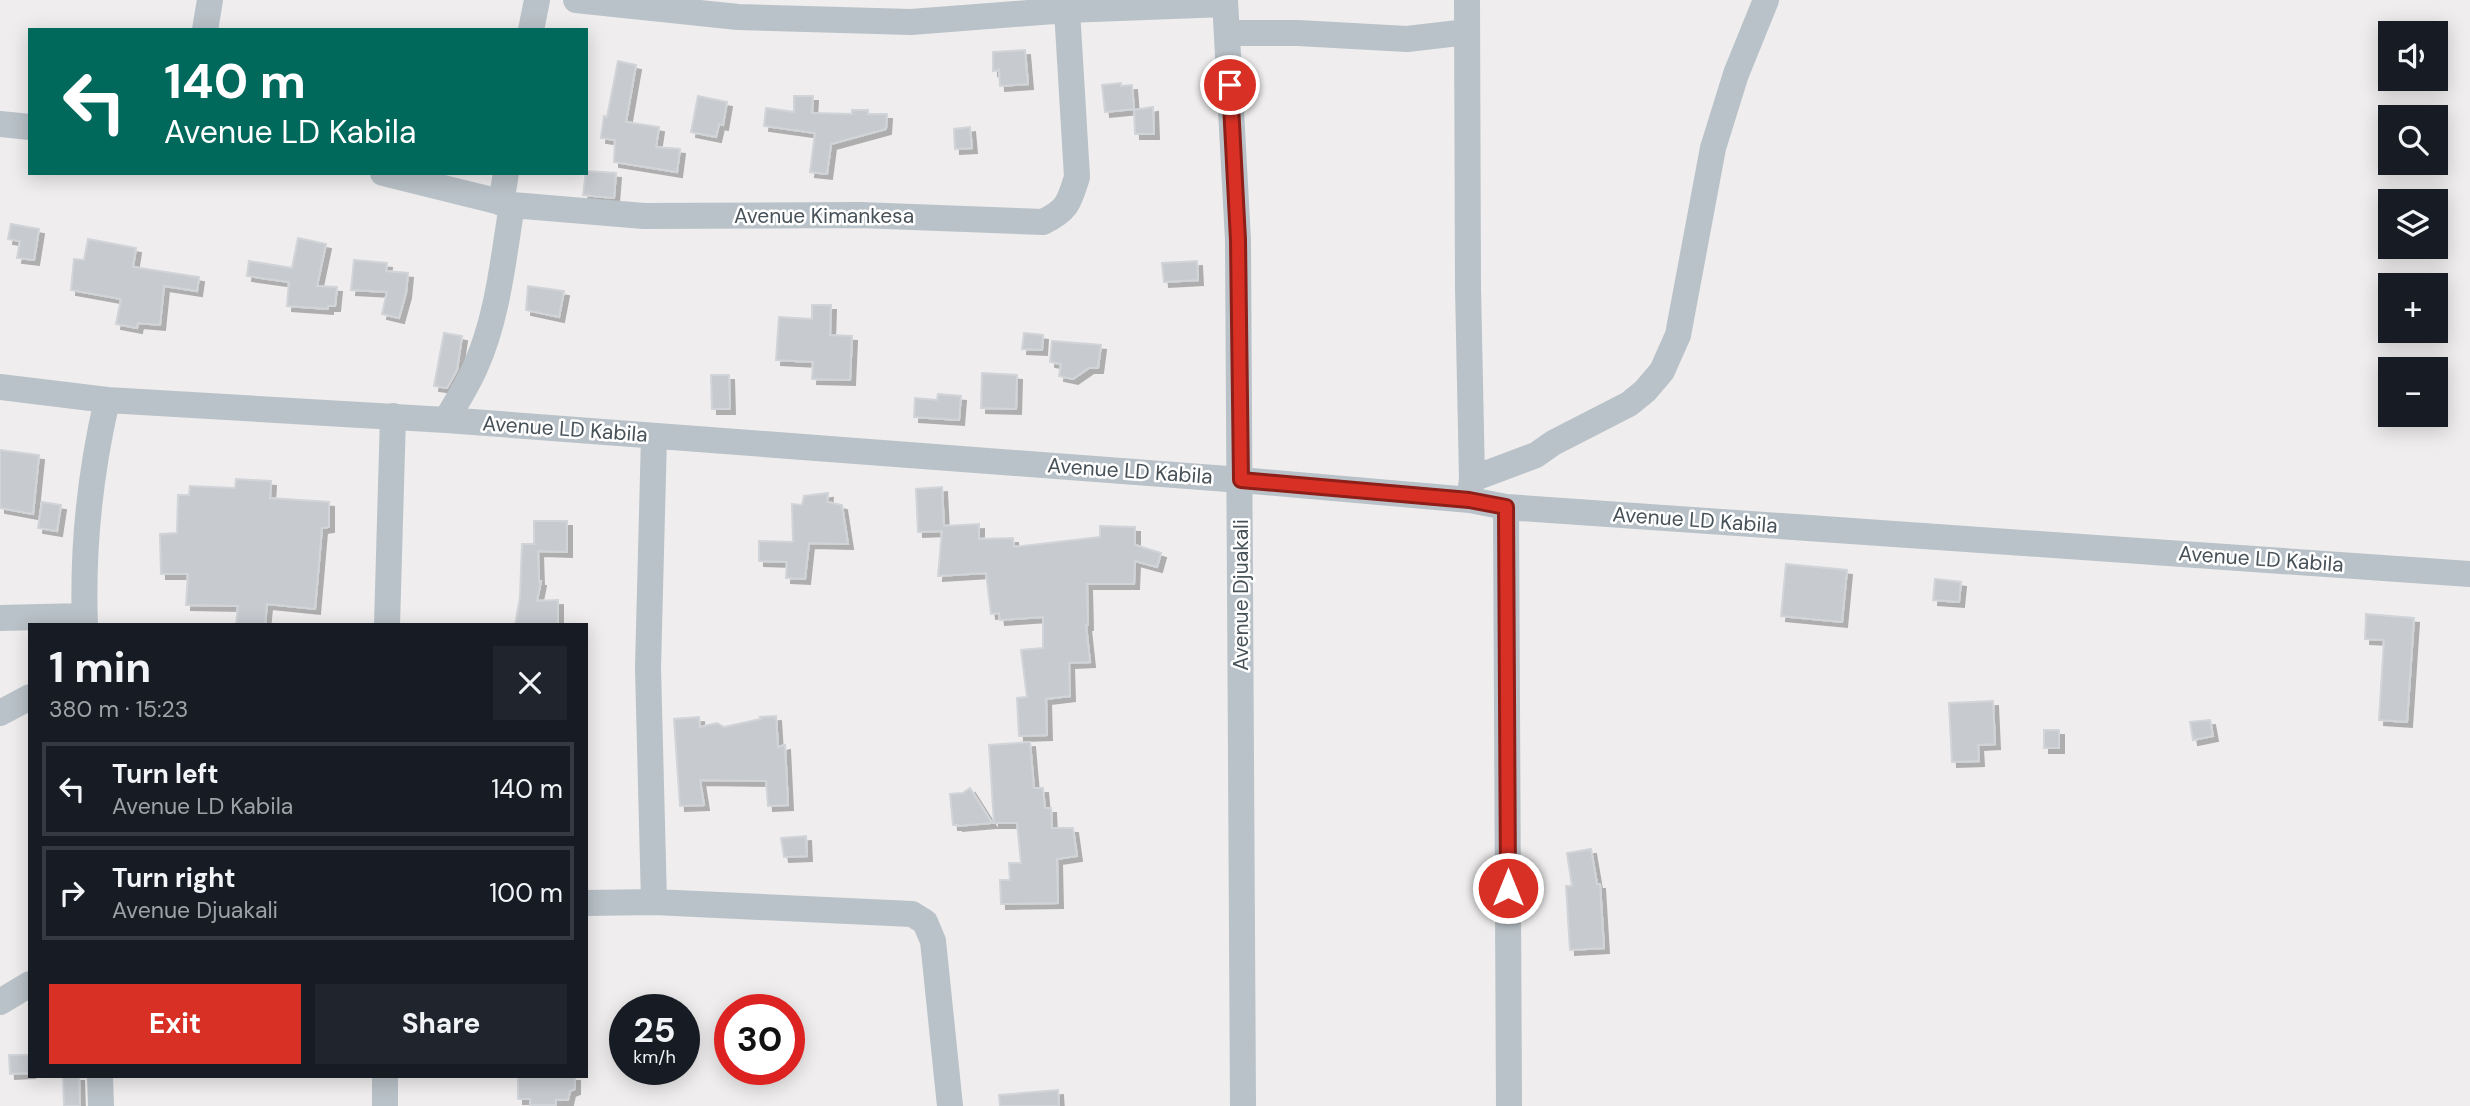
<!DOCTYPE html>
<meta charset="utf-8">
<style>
:root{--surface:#171b24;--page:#20242c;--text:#f1f3f6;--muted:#9ea1a6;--line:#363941;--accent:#d93025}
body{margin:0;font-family:"DM Sans",sans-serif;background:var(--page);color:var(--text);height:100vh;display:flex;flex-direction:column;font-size:26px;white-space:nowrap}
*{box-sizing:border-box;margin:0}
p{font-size:23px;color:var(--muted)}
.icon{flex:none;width:38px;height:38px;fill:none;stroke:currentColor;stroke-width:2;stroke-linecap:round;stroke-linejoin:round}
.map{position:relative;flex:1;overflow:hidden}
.drawer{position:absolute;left:28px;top:623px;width:560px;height:455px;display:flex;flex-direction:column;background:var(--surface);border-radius:0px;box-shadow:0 4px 18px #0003}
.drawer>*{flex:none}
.banner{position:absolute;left:28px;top:28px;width:560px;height:147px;border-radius:0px;box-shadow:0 4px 18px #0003;background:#00695c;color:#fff;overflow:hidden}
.buttons{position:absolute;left:2378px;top:21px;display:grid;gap:14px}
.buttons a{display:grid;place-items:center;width:70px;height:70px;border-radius:0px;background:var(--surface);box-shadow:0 4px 18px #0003;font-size:35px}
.speed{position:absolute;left:609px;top:994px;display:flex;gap:14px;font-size:35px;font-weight:700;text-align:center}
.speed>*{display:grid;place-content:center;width:91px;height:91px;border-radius:50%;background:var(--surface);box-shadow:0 4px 18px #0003;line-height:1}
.speed small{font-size:18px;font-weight:400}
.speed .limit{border:10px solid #d22;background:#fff;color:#111}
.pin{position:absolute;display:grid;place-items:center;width:60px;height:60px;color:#fff;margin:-30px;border:4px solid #fff;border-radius:50%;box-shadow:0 2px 7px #0007}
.me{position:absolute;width:77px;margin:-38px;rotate:0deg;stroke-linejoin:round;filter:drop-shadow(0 0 5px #0008)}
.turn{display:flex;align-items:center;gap:24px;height:147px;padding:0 21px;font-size:32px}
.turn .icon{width:91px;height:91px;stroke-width:2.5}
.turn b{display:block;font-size:49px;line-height:60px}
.round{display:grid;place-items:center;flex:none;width:74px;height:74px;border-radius:0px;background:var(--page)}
.head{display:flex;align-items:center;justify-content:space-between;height:119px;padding:0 21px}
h1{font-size:42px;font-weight:700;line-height:52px}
.primary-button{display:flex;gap:14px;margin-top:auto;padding:14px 21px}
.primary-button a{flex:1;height:80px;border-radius:0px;background:var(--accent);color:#fff;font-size:28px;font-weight:700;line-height:80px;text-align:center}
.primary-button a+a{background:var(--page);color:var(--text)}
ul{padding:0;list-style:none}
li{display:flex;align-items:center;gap:21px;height:94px;margin:0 14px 10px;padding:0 7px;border:4px solid var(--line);border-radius:0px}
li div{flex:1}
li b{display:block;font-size:26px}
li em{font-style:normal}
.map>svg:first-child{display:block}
.building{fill:#c7cacf;stroke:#d1d4d8;stroke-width:2;filter:url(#shadow)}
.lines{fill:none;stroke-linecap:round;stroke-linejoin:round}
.minor{stroke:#b9c2c8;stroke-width:26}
.route-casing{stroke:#8d1f18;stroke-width:18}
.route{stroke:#d93025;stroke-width:12}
.labels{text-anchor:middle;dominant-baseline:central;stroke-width:5;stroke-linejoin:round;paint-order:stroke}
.street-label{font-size:21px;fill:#475158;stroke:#fff}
</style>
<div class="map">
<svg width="2470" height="1106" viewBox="0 0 2470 1106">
<defs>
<filter id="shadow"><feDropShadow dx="5" dy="5" stdDeviation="0" flood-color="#0004"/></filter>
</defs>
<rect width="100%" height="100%" fill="#efeded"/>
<path class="building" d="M1025,50L1028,84L1000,86L999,70L993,71V52Z
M618,61L636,65L626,122L659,127L656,147L680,149L677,172L614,162L615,140L601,138L604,116L607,117Z
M1121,83V86L1132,85L1134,109L1105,112L1102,85Z
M698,96L727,102L723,125L719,124L716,137L691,132Z
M794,96H813L812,113L852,114V110H868V114H887L886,129L831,144L827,174L810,172L815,133L764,126L766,108L794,112Z
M1153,107L1154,134H1135L1134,110Z
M970,127L972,148L955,149L954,129Z
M586,171L616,173L614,198L583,195Z
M11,224L39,229L34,260L17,258L20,241L8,239Z
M298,238L326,244L317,286L337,287L335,306H328V309L287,306L289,282L247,276L249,261L292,268Z
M88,239L136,248L133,267L199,277L197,291L164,286L160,325L138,323L137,328L116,324L121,299L71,290L74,259L84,260Z
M354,260L387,263L386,271L408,273L406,293L399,318L382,314L387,292L351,290Z
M1197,261L1198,280L1164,282L1162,263Z
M528,286L564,291L559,317L526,310Z
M812,305H831L830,335L852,336L850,380L812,379L813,362L776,360L779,317L812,319Z
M444,333L462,336L457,370L447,388L434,386Z
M1024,333L1043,335L1042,350L1022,349Z
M1052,341L1101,345L1098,368H1089L1073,379L1059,376L1061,364L1050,362Z
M982,373L1017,375L1016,409L981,408Z
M711,375H729L730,409H712Z
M938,394L961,396L959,420L914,417L915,398L937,400Z
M0,450L39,455L33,514L0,508Z
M236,479L271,481L270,498L329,502V527L322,528L315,609L267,604L265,625H236L238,606L186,605L188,574H161L160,534L177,533L178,495H189L190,486L235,488Z
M942,487L944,526L979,524V539L1013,538L1014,547L1100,537V526L1135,527V545L1161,553L1157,567L1135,561L1134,584H1087L1088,625H1086L1090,662L1069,663L1070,696L1046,699L1047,735L1019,736L1017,698L1027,697L1021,650L1043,648V617L1000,620L999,613L991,614L986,573L938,576L942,531L918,532L916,489Z
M828,493L827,502L842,505L848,544L809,543L805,579L786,578L787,562L759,561V541L793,542L792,504L802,505L804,496Z
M42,502L61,505L57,531L38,528Z
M534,521H567V552L538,551L539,581H541L537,601L558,600V625H515L520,597L522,544H534Z
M1786,564L1847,570L1842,622L1781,616Z
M1935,579L1961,582L1959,602L1933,600Z
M2366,614L2414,618L2407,722L2379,720L2384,640L2365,639Z
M1993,701L1995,744L1978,745L1979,761L1952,762L1949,703Z
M776,716L778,747L785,745L788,805L768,806L766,781L700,780L704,805L680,806L674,719L699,717L700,727L717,723L724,727L761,719L760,717Z
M2210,720L2213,736L2193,740L2190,722Z
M2044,730H2059V748H2044Z
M1030,742L1034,788H1043L1045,808H1051L1052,828H1073L1077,856L1057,859L1058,903L1001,904L1000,880H1010L1009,863H1021L1017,823H994L989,745Z
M970,788L992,823L958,826V825H953L950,794L963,793Z
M806,836L807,856L784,857L781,838Z
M1591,849L1597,884H1600L1604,948L1570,950L1566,886H1572L1567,853Z
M9,1055H30V1073L10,1074Z
M63,1076H79L80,1106H64Z
M518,1076H575V1089L570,1091L568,1100H556V1105H530V1099H518Z
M1058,1090L1059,1106H1000L999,1095Z"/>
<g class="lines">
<path class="minor" d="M576,0L738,17L911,22L1067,10L1225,4
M1225,0L1238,240L1243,1106
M1467,0L1468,288L1472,479L1470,495
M205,30L210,0
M531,30L537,0
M1227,33H1298L1407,39L1467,32
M0,124L30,127
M383,173L512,205L644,216L860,215L1043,222C1068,210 1069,202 1077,177L1067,10
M501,203L506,173
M0,387L107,400L446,420L1241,480L1470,500L1506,507L2470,574
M446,420C456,403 467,386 475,368C498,317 503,260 512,205
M654,436L648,668L654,902
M1472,479L1536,455L1553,443L1629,404L1645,391L1662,371L1678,335L1713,148L1736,74L1766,0
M1506,507L1509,1106
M0,618L84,616
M85,625C82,549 90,474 107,400
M387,625L393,416
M0,713L30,697
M586,903L654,902L912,914L925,922L933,941L950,1106
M0,1002L30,984
M100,1076L101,1106
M385,1076V1106"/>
</g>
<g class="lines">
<defs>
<path id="route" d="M1230,85L1238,240L1241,480L1469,500L1506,507L1508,888"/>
</defs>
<use href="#route" class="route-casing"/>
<use href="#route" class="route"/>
</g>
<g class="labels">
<g class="street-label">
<text x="824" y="216">Avenue Kimankesa</text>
<text transform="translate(565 429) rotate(4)">Avenue LD Kabila</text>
<text transform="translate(1130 471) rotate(4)">Avenue LD Kabila</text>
<text transform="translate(1695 520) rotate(4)">Avenue LD Kabila</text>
<text transform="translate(2261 559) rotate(4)">Avenue LD Kabila</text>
<text transform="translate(1241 595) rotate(-90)">Avenue Djuakali</text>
</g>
</g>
</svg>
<div class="buttons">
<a><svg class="icon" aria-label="sound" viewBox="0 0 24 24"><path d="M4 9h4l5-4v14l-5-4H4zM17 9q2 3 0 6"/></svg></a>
<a><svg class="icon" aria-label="search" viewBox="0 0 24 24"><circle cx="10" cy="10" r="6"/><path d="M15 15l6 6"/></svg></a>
<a><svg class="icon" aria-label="layers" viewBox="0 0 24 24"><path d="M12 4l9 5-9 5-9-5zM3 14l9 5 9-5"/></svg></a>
<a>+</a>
<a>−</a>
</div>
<div class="speed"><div>25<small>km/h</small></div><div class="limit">30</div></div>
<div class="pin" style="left:1230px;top:85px;background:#d93025"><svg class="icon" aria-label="arrive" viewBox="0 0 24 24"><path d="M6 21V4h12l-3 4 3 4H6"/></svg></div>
<svg class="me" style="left:1508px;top:888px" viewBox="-20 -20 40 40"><circle r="17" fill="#d93025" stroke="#fff" stroke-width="3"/><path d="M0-11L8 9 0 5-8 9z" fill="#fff"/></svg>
<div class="banner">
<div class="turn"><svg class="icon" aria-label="left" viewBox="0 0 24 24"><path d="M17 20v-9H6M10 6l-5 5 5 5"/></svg><div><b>140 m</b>Avenue LD Kabila</div></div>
</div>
<section class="drawer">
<div class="head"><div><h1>1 min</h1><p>380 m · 15:23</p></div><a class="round"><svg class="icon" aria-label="close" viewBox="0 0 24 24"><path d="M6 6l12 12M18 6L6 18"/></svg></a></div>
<ul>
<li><svg class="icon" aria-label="left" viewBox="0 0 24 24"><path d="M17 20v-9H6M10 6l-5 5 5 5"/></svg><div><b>Turn left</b><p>Avenue LD Kabila</p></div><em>140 m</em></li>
<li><svg class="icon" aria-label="right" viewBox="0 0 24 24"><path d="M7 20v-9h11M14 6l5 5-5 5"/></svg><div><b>Turn right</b><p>Avenue Djuakali</p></div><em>100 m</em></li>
</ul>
<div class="primary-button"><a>Exit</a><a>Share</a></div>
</section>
</div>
